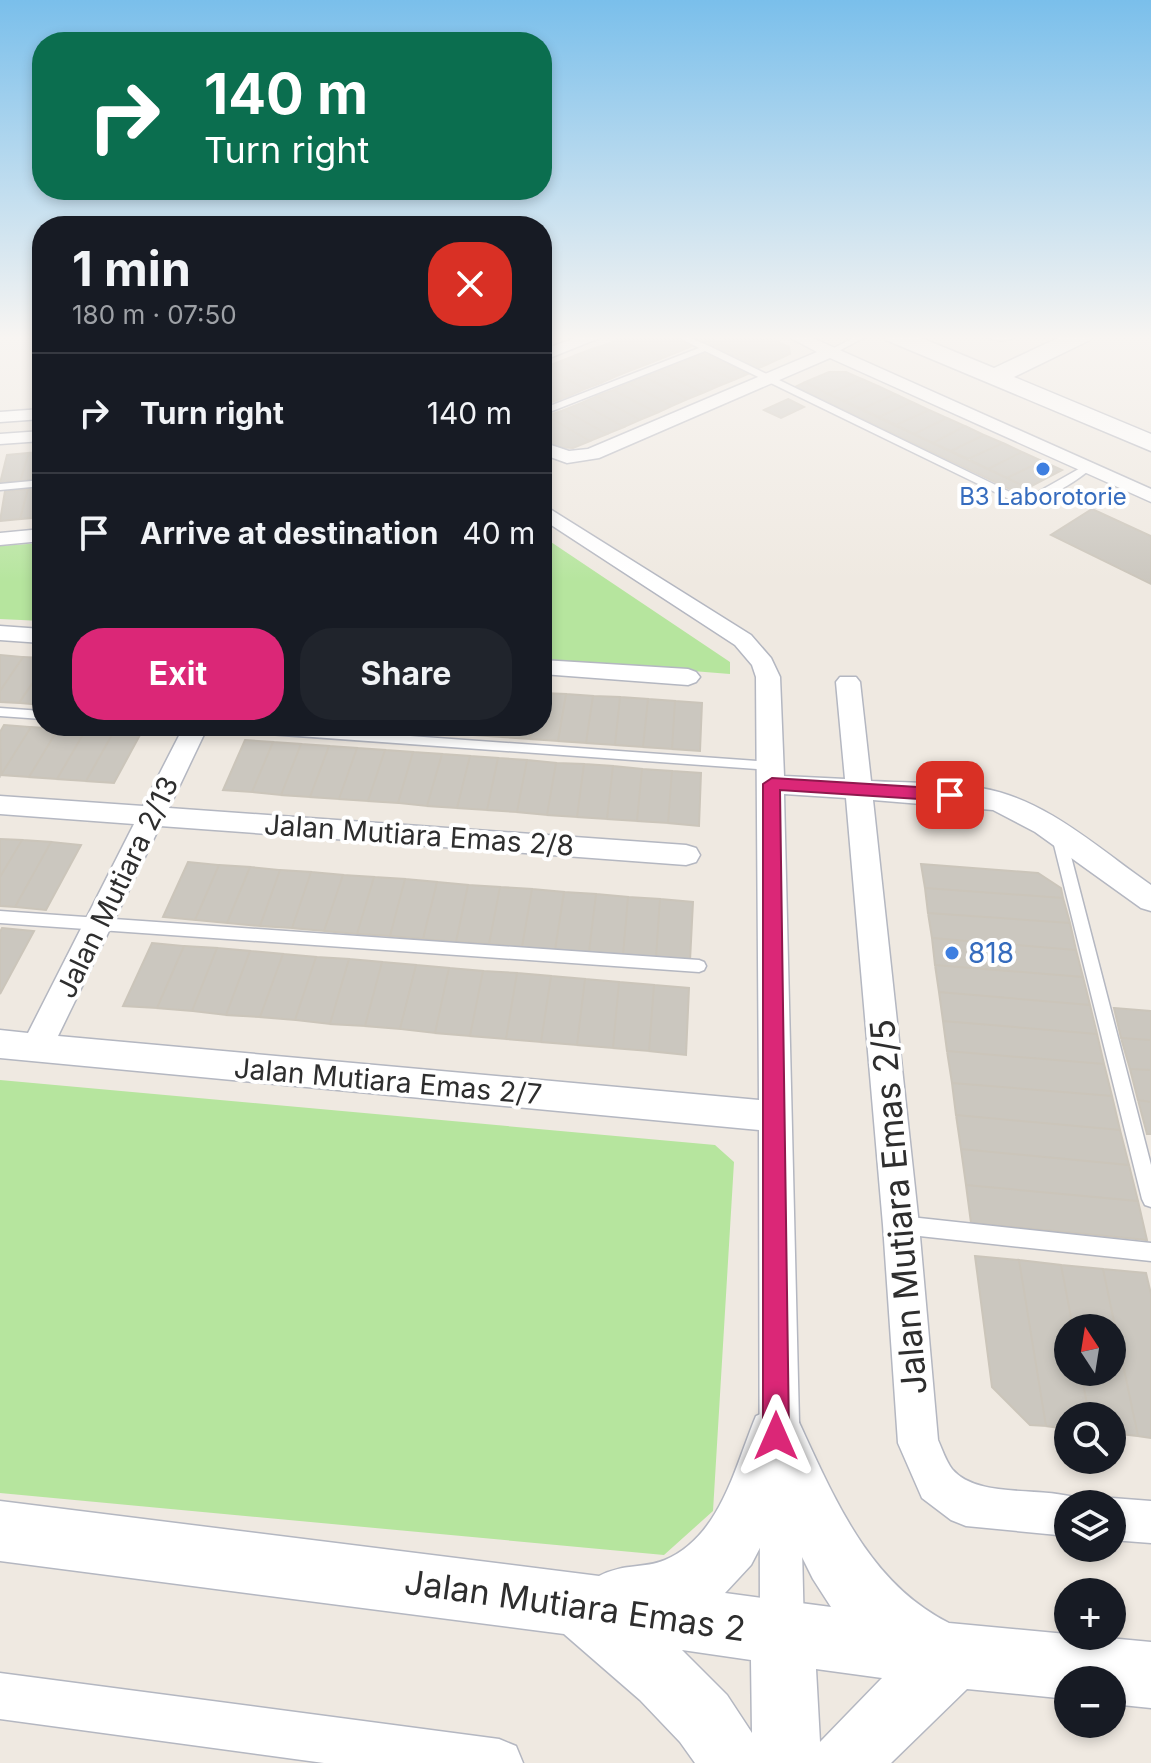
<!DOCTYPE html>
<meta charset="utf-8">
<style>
:root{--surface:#171b24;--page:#20242c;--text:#f1f3f6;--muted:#9ea1a6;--line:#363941;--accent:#db2777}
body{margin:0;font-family:Inter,sans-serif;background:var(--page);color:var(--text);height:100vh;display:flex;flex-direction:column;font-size:30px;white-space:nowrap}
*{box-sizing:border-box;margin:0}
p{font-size:26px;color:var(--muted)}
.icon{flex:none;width:44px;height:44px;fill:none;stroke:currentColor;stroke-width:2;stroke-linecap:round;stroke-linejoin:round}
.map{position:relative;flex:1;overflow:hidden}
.sheet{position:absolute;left:32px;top:216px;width:520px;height:520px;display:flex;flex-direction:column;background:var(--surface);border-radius:32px;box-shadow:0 4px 12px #0003}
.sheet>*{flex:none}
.hud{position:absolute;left:32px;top:32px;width:520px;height:168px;border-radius:32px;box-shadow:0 4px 12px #0003;background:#0b6e4f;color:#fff;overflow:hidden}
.needle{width:52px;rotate:348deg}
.buttons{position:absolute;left:1054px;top:1314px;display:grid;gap:16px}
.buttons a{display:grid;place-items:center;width:72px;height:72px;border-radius:50%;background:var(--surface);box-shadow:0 4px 12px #0003;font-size:40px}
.pin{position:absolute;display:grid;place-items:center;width:68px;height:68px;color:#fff;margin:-34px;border-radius:16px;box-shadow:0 4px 12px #0006}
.me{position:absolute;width:88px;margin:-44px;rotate:0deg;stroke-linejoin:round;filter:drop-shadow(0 0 6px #0008)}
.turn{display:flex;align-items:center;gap:28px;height:168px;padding:0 40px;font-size:36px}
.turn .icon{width:104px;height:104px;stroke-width:2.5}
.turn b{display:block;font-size:56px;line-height:68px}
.round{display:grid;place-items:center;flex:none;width:84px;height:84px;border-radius:32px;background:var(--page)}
.summary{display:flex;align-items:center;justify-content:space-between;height:136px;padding:0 40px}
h1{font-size:48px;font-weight:700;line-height:60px}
.cta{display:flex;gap:16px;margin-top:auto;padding:16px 40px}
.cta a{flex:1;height:92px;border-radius:32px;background:var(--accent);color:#fff;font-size:32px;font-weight:700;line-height:92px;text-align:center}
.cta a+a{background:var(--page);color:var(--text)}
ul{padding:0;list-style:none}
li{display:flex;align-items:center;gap:24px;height:120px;padding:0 40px;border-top:2px solid var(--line)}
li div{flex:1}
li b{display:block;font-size:30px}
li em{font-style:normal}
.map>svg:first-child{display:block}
.green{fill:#b6e59e}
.building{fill:#cbc7bf;stroke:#cbc5ba;stroke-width:2}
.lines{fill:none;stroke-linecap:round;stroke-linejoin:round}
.lane-casing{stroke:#b4b7c1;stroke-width:3}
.street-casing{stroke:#b4b7c1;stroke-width:3}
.secondary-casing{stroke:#b4b7c1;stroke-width:3}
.lane{fill:#fff;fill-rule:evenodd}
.street{fill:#fff;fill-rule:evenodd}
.secondary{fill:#fff;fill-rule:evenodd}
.route{fill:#db2777;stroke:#8e194d;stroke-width:2}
.shop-dot{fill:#3f7fe0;stroke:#fff;stroke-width:3}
.labels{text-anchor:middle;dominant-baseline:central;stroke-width:8;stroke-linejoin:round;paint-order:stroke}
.far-shop-label{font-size:24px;fill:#366cbe;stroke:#fff}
.street-label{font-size:28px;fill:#2e2e2e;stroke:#fff}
.shop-label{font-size:28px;fill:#366cbe;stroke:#fff;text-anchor:start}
.near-street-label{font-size:34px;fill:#2e2e2e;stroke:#fff}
</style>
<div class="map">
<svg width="1151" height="1763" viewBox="0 0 1151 1763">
<rect width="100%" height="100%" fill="#efe9e1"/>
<path class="green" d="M542,536L730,662V674L542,659Z
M42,543V621L0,619V546Z
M0,1080L715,1145L734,1162L713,1511L664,1555L0,1493Z"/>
<path class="building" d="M630,335H642L678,352L663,358L622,338Z
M642,335H668L692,346L678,352Z
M686,335H703L766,365L756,369Z
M735,335H763L764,336L732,349L718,342Z
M764,336L779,342L747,356L732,349Z
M622,338L663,358L648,364L607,344Z
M779,342L789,347L790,354L766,365L747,356Z
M607,344L648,364L632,370L592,349Z
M592,349L632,370L617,376L576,355Z
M705,353L748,374L734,380L690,359Z
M576,355L617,376L601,383L561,361Z
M690,359L734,380L719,386L675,365Z
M561,361L601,383L585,389L545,367Z
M675,365L719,386L703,393L660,371Z
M545,367L585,389L569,396L542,381V369Z
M660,371L703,393L688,399L645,377Z
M829,372H846L862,379L828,394L805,382Z
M645,377L688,399L672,406L629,383Z
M862,379L878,386L845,401L828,394Z
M542,381L569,396L552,402L542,396Z
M805,382L828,394L1028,488L1018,493L795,387Z
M629,383L672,406L657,413L613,390Z
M878,386L895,394L862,409L845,401Z
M613,390L657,413L640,420L597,396Z
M895,394L912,402L879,417L862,409Z
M597,396L640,420L624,427L581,403Z
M788,399L804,407L781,418L764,410Z
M912,402L929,410L896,425L879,417Z
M581,403L624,427L607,434L564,410Z
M564,410L607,434L590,441L547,416Z
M929,410L947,418L914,434L896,425Z
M547,416L590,441L573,448L555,447L542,439V418Z
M947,418L965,426L933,443L914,434Z
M965,426L984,435L951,451L933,443Z
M984,435L1003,443L968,459L951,451Z
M1003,443L1022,452L988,469L968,459Z
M42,452V479L20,481L29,453Z
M1022,452L1042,461L1007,478L988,469Z
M29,453L20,481L0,483L7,455Z
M1042,461L1062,470L1028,488L1007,478Z
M42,488V517L20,519L28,489Z
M28,489L20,519L0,521L5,491Z
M1092,509L1151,536V584L1051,535Z
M0,655L23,657L0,691Z
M23,657L42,658V669L19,703L0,702V691Z
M42,669V705L19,703Z
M542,693L566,694L558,741L530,739L532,726H542Z
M566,694L593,696L586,743L558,741Z
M593,696L620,697L615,745L586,743Z
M620,697L648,699L643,747L615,745Z
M648,699L675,701L672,749L643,747Z
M675,701L702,703L700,751L672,749Z
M4,725L31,727L1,775L0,732Z
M420,726H448L446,734L418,732Z
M448,726H476L474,735L446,734Z
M476,726H504L502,737L474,735Z
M504,726H532L530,739L502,737Z
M31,727L58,729L29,777L1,775Z
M58,729L85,731L57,779L29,777Z
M85,731L113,733L86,781L57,779Z
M113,733L140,735L114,783L86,781Z
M245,740L273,742L252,792L223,790Z
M273,742L301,744L281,795L252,792Z
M301,744L329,746L310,797L281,795Z
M329,746L357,748L339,799L310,797Z
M357,748L385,750L368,801L339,799Z
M385,750L413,752L398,803L368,801Z
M413,752L442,754L427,806L398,803Z
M442,754L470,756L457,808L427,806Z
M470,756L498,758L487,810L457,808Z
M498,758L527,760L517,812L487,810Z
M527,760L556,763L547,815L517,812Z
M556,763L584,764L577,817L547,815Z
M584,764L613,766L607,819L577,817Z
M613,766L642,769L637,821L607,819Z
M642,769L672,771L668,823L637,821Z
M672,771L701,773L699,826L668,823Z
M0,839L22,840L0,877Z
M22,840L51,842L15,907L0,906V877Z
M51,842L81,845L46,910L15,907Z
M188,862L219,865L195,920L163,917Z
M921,864L1038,873L1061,888L1063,898L925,888Z
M219,865L250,867L227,923L195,920Z
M250,867L280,870L260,926L227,923Z
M280,870L311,872L292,928L260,926Z
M311,872L343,875L324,931L292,928Z
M343,875L374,877L357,934L324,931Z
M374,877L405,879L390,936L357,934Z
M405,879L437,882L423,939L390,936Z
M437,882L468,885L456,942L423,939Z
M468,885L500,887L489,944L456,942Z
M500,887L532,889L522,947L489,944Z
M925,888L1063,898L1070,923L928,913Z
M532,889L564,892L555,950L522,947Z
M564,892L596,894L589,952L555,950Z
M596,894L628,897L623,955L589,952Z
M628,897L660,899L656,958L623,955Z
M660,899L693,902L690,961L656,958Z
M928,913L1070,923L1076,950L932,938Z
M2,928L34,931L0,994V932Z
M932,938L1076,950L1083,977L935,965Z
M152,943L184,946L157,1008L123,1006Z
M184,946L217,948L192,1011L157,1008Z
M217,948L250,951L226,1015L192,1011Z
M250,951L283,954L260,1017L226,1015Z
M283,954L316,957L295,1020L260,1017Z
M316,957L349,959L330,1024L295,1020Z
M349,959L382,962L365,1026L330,1024Z
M382,962L416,965L400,1029L365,1026Z
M416,965L449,968L435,1033L400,1029Z
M935,965L1083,977L1090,1005L939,992Z
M449,968L483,971L470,1036L435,1033Z
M483,971L517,973L506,1039L470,1036Z
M517,973L551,976L541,1042L506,1039Z
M551,976L585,979L577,1045L541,1042Z
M585,979L619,982L613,1048L577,1045Z
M619,982L654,985L649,1051L613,1048Z
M654,985L689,988L686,1055L649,1051Z
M939,992L1090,1005L1097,1034L943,1021Z
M1114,1008L1151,1011V1040L1121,1038Z
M943,1021L1097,1034L1104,1064L947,1051Z
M1121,1038L1151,1040V1070L1130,1069Z
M947,1051L1104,1064L1112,1096L952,1083Z
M1130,1069L1151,1070V1102L1138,1100Z
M952,1083L1112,1096L1120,1130L956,1115Z
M1138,1100L1151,1102V1134H1147Z
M956,1115L1120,1130L1129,1165L961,1149Z
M961,1149L1129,1165L1138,1201L966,1185Z
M966,1185L1138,1201L1147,1240L971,1223Z
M975,1256L1019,1260L1046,1426L1030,1425L992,1387Z
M1019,1260L1061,1265L1073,1328H1068V1372H1081L1089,1416H1068V1429L1046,1426Z
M1061,1265L1103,1269L1138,1436L1112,1433V1416H1089L1081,1372H1112V1328H1073Z
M1103,1269L1146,1273L1151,1294V1438L1138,1436Z"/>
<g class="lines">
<defs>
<path id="lane" d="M674,335H684L709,346L1014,494L1038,492L1084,466L1092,468C1069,487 1039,505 1009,499L705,351L542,415V409L699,348Z
M859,335H869L833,354L826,352Z
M42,480V486L0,490V484Z
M0,708L42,711V719L0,716Z
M208,726H272L771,762L777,766L771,770L214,730Z
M1059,832L1066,837L1151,1165V1207L1145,1205L1142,1199L1052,837Z
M0,911L699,960L704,962L706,966L704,970L699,972L0,923Z
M901,1216L1151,1243V1261L901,1234L895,1231L892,1225L895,1219Z"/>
<path id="street" d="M584,335H607L542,361V350Z
M785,335H806L1151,489V502L830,358L599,458L567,463L542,454V442L569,451L588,449L817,352Z
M985,335H1017C1010,342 992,342 985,335Z
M42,409V419L0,422V412Z
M42,431V441L0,444V434Z
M542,504L751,635L771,658L780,677L784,776L845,779L836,682L840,677H856L860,682L871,781C907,783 946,782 981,788C1046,799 1099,849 1151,885V911L1141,908L1035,832L993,810L873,800L919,1225L938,1440C942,1449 946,1461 952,1469C978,1500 1045,1485 1083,1500L1084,1504H1068V1536L966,1526L951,1520L922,1498L898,1443L883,1225L846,798L784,794L804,1632L798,1648L782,1654L766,1648L760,1632L759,1130L0,1058V1030L28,1033L134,824L0,814V796L143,806L184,726H208L169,808L686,845L696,848L700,855L696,862L686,865L160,826L58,1036L759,1100L756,677L752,665L735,645L542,519Z
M42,529V541L0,545V533Z
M0,626L42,629V643L0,640Z
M542,660L688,669L696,672L700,677L696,682L688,685L542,674Z
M1112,1498L1151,1501V1543L1112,1540V1504H1097Z
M0,1673L499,1739L516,1746L523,1763H324L0,1719Z"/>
<path id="secondary" d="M883,335H914L994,368L1064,335H1093L1090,340L1014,377L1151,434V451L886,340Z
M776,1407L796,1416C833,1495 867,1582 949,1623L1151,1642V1708L1112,1704V1680H1068V1699L967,1689L891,1763H695L680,1742L640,1700L564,1634L0,1561V1501L599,1576C624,1563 644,1569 665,1560C721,1536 735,1466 756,1416ZM779,1511L813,1579L831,1607L725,1593L751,1565ZM682,1650L751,1660L752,1733L727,1695ZM816,1669L882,1678L820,1742Z"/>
</defs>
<use href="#lane" class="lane-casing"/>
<use href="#street" class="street-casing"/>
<use href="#secondary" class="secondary-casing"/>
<use href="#lane" class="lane"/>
<use href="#street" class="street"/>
<use href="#secondary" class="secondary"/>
</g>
<linearGradient id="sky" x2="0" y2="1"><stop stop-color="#7abfeb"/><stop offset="0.58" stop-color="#f8f5f2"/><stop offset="1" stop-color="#f8f5f2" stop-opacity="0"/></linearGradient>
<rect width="1151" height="582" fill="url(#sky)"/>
<path class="route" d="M772,778L950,789L958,795L950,801L780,790L789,1436L786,1445L776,1449L767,1445L763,1436V784Z"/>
<g class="shop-dot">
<circle cx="1043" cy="469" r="8"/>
<circle cx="952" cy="953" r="8"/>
</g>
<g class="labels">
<g class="far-shop-label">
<text x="1043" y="496">B3 Laborotorie</text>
</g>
<g class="street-label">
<text transform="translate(419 835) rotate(4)">Jalan Mutiara Emas 2/8</text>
<text transform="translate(117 887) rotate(-64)">Jalan Mutiara 2/13</text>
<text transform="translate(388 1081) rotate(5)">Jalan Mutiara Emas 2/7</text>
</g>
<g class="shop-label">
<text x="968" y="953">818</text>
</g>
<g class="near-street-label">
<text transform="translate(898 1207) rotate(-95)">Jalan Mutiara Emas 2/5</text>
<text transform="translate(575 1605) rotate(8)">Jalan Mutiara Emas 2</text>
</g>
</g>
</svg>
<div class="buttons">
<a><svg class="needle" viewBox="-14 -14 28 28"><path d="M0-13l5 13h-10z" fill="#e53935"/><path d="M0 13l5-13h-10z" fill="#9ea1a6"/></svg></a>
<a><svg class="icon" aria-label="search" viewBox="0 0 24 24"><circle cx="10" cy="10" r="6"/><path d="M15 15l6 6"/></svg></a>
<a><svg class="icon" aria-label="layers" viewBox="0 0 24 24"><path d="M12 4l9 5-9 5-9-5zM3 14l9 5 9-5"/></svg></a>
<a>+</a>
<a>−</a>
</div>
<div class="pin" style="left:950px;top:795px;background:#d93025"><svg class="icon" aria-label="arrive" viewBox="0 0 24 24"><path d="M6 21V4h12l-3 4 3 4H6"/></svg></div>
<svg class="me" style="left:776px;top:1436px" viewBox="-20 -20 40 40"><path d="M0-17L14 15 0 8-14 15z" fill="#db2777" stroke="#fff" stroke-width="4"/></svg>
<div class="hud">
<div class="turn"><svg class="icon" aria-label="right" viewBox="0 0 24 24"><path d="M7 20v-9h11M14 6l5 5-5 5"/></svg><div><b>140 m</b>Turn right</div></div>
</div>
<section class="sheet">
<div class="summary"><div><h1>1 min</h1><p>180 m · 07:50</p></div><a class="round" style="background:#d93025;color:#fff"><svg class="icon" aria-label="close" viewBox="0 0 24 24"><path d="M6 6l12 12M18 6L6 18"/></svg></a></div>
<ul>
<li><svg class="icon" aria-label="right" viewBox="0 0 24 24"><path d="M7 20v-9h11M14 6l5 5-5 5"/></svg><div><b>Turn right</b></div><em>140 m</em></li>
<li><svg class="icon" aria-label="arrive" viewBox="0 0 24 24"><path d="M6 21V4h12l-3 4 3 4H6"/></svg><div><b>Arrive at destination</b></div><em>40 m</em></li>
</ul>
<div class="cta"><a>Exit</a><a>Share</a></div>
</section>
</div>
